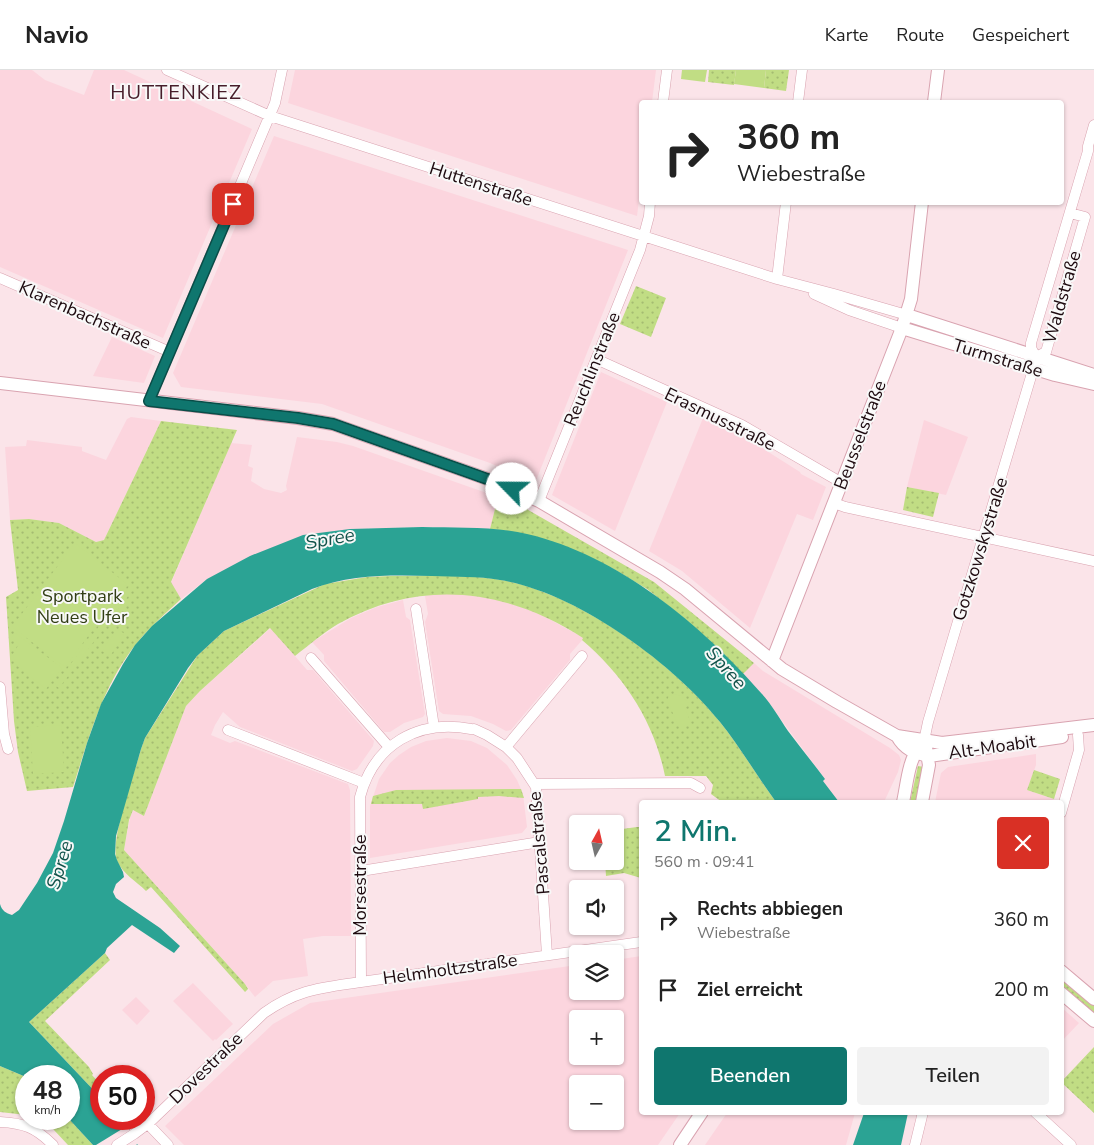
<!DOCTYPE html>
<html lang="de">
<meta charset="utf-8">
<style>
:root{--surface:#fff;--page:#f2f2f2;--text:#222;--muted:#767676;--line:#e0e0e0;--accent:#0f766e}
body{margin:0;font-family:"Nunito Sans",sans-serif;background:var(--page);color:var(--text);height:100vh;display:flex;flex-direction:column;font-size:19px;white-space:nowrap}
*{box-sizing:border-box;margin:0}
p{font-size:16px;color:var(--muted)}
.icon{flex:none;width:28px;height:28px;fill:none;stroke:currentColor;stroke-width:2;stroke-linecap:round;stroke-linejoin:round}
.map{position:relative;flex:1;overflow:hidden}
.sheet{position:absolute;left:639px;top:730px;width:425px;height:315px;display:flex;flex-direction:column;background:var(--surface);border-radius:5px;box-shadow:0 1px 4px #0004}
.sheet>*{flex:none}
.banner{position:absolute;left:639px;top:30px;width:425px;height:105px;border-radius:5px;box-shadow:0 1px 4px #0004;background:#fff;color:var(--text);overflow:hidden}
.needle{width:32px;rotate:8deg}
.fabs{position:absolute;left:569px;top:745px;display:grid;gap:10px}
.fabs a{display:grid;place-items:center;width:55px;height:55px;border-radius:5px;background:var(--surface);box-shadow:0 1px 4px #0004;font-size:25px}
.speed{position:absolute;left:15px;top:995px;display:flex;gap:10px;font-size:25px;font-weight:700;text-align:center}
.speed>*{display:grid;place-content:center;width:65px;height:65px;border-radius:50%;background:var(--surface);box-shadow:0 1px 4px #0004;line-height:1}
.speed small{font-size:12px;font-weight:400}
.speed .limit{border:8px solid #d22;background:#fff;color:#111}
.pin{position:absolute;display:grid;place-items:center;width:42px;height:42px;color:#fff;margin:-21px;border-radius:10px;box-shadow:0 2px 8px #0006}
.me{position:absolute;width:55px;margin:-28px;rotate:293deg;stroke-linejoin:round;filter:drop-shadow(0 0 4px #0008)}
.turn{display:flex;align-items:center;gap:18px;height:105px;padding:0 15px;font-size:22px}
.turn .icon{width:65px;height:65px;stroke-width:2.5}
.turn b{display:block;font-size:35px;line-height:42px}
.round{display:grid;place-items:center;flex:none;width:52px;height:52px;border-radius:5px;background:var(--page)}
.head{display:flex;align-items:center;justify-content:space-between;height:85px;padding:0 15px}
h1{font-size:30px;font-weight:600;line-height:38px;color:var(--accent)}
.primary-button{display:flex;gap:10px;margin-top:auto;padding:10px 15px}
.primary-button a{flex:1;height:58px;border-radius:5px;background:var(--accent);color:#fff;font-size:20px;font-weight:600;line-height:58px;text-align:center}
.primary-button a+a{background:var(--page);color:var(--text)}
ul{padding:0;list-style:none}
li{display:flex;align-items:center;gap:15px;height:70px;padding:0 15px}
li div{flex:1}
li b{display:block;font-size:19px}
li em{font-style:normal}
header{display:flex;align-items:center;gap:30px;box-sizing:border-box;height:70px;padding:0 25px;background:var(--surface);border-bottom:1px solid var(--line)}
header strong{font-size:24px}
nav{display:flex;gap:28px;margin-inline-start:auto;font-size:18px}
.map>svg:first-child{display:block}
.built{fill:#fcd5de;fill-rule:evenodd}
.green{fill:url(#green-dots)}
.pitch{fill:#c1dd84}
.water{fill:#2ba394}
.pier{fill:#fbe4e9}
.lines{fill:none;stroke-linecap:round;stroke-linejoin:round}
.minor-casing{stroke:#d9a3b0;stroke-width:11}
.major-casing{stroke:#d9a3b0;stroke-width:14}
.minor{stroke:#fff;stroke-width:10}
.major{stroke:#fff;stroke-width:12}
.route-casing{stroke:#0a4d48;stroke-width:12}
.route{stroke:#0f766e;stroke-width:9}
.labels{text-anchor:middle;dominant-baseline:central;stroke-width:4;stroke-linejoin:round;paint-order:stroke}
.street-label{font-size:18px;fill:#1d0a0f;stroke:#f8f8f8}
.park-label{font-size:18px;fill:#323e15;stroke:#f8f8f8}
.water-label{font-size:19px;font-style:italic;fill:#11524a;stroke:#f8f8f8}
.quarter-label{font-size:20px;letter-spacing:1px;fill:#471d2a;stroke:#f8f8f8}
</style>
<header>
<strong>Navio</strong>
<nav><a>Karte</a><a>Route</a><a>Gespeichert</a></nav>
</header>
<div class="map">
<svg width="1094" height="1075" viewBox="0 0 1094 1075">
<defs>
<pattern id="green-dots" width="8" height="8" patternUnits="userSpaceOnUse" patternTransform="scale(1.25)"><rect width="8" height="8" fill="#c1dd84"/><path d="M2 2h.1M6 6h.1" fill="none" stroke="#a5bc71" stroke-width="1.8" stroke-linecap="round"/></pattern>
</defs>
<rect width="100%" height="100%" fill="#fbe4e9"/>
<path class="built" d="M0,0H32L45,10L84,25L94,0H124L252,59L163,268L0,197Z
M295,0H656L652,32H641V114L637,146L288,33Z
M274,66L628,180L535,413L490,393L322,334L181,317L173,303Z
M112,267L155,286L144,313L93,306Z
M601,302L667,332L615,461L552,425Z
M131,347L161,351L104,470L96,472L59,453L29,449L10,450L5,377L26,376L27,370L82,377V381L106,390L127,349Z
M703,348L748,369L800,402L801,404L826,417L813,450L797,444L750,558L682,501L649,481Z
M924,350L968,367L946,425L907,417Z
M297,367L337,372L353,376L498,427L490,459L422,457L350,459L207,509L181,529L171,513L231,373L252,375L248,396L253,398L251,411L264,419L281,423L287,420L286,416Z
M435,524H462L484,527L510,533L540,544L584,568L570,584V590L511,660L506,661L493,654L471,646L443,644L439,641L425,552L428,544L425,526Z
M403,530L406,547L410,550L425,644L423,647L404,653L390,662H384L324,591V585L312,572L351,548L377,537Z
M271,558L307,600H313L374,671L373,676L357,699L352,701L240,657L223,642L215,655L211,665L230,673L235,671L348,714L350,720L351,866H323L303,869L308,906L273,911L255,927L244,913L124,780L130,747L134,739L144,746L186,636L200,621Z
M754,593L763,601L890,678L899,685L901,690L898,702L884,732H839L823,711L825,709L763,625L743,604Z
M447,668L471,671L487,678L507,695L517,710L523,724L527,757L522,763L370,788V736L379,709L390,693L399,685L411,677L426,671Z
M1036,684V695L1027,720L1054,729L1053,732H935L941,703L948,697Z
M641,886V1042L680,1043L658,1075H184L165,1056L273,954L310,933L577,895L578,921H615V890ZM578,949H615V986H578ZM578,1014H615V1051H578Z
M193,913L233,954L216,970L215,969L213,971L173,931Z
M136,927L150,941L137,955L122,940Z
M1061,937L1079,953L1061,972Z
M727,1043V1042L855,1043L846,1075H705Z"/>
<path class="green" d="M709,0H736L734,15L708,12Z
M766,0H789L786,21L764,18Z
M636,216L666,228L651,267L620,254Z
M161,351L237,360L171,512L181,529C166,543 150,557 137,573C103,614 89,668 73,717L27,721L18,682L14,651L6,527L18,520L10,450L29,449L59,453L96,472L104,470Z
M907,417L939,423L933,447L903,440Z
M498,427L523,437L654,512L754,593L743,604L719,579L684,548L647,519L612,498L507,461L490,459Z
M391,506C426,506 467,504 501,510C577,523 672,592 720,652C740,677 757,706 776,732H722L711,724L713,715L706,706H665C654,651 624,606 582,570L583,568C506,518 420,508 338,554C323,563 309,575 295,586L270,558L200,621L186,636L144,746L133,740L129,750L124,780L245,914L248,919L245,922L151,817L146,821C136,811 123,804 117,791C109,772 135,702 141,679L145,668L197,586L224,561L325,514L367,507Z
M918,696L924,697L917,732H910Z
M1034,700L1060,709L1054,729L1027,720Z
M521,719L524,728L499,726L478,727V729L423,739L422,734H371L373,726L396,720Z
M637,757H641V808L624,803L606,806L605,791H615V760Z
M105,883L110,890L45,951L89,997L93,1004L92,1005L101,1015V1028L29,952Z
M1061,906L1094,935V947L1061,919Z
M1094,977V1043L1061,1012Z
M0,996L26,1007V1045L0,1042Z
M37,1049H69L93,1075H68L53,1059Z"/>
<path class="pitch" d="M682,0H707L705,12L681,9Z
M736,0H766L764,18L734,14Z
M75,473L127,514L65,597L12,557Z
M130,515L134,518L59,618L55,615Z
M117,559L125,564L110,586L102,581Z
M15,563L62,598L46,619L15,594L13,584L19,574L11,568Z
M674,624L681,626L690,634L685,638L691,653L679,657L667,630L669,626Z
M61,655L64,702L33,704L30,657Z"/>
<path class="water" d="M422,457C457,458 493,456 527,464C618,485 702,555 762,624C772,635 780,649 788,661C800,677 813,693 825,709L823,711L839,732H776C757,706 740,677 720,652C673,593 576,522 500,510C478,506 455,507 432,506C393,505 350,504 312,519L224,561L197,586L188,598L145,668L141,679L116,766L115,784L117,790L123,802L124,807L116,814L113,822L116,828L160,858L180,876L174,883L132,855L107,878L105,883L29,952L101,1028V1049H120L134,1064L130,1067L138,1075H93L69,1049V1006L26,1007L0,996V834C2,841 6,843 12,845L19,840L37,813L53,783L64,751L87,673L101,634L123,594L135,575L152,556L207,509L250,486L303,465L350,459Z
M864,1043H908L901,1075H853Z"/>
<path class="pier" d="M127,1056L139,1073L136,1075H96Z"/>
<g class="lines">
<defs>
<path id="minor" d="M167,0L270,46L777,209L834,224L907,245
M663,32L667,0
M798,32L802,0
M0,208L170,282
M777,209L786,132
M814,224L849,240L902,258
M1036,287L1031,278V273L1088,81V76L1094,55
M1036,287L1046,282L1085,147L1070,143
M596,289L742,355L842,413
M149,331L275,33L282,0
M539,431L640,180L649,146L650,132
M834,433L845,437L1094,491
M416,539L434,657
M311,588L389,677
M0,617L4,664L8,679
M474,659L487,665L506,677L517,688L536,717L547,885
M228,660L364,713
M924,671L928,652L1035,293
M506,677L582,586
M535,714L691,713L700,718
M1061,743L1079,680L1078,665
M361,801L540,772
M361,912L360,727C374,674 418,649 471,659
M1035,1042L1071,1075
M0,1052C24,1053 36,1058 53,1075
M148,1054L168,1075
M117,1075L134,1064L150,1052L264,943C298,919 321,918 361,912L641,872
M915,1075L923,1042"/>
<path id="major" d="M934,32L938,0
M907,245L1094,305
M902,258L1055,305L1094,314
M0,313L298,348L333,354L358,363L496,412L539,431L660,502L685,519L782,599L837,632L897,666L942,673L1094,655
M772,591L902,258L911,229L922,132
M897,666C904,679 914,683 929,686L1062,667
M903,732C907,714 908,692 919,677
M922,732L929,695L926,678
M1061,901L1094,929
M1061,923L1094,951
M680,1075L702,1042"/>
</defs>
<use href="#minor" class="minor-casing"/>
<use href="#major" class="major-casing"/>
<use href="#minor" class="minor"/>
<use href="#major" class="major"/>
</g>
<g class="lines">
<defs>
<path id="route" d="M233,134L149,331L298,348L333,354L490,410L512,419"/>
</defs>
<use href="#route" class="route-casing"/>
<use href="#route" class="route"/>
</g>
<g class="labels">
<g class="street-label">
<text transform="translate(481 114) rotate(18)">Huttenstraße</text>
<text transform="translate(1062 227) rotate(-74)">Waldstraße</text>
<text transform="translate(85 245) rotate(24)">Klarenbachstraße</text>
<text transform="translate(998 288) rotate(17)">Turmstraße</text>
<text transform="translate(592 299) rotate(-68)">Reuchlinstraße</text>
<text transform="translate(720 349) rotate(26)">Erasmusstraße</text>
<text transform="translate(860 365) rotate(-69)">Beusselstraße</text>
<text transform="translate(980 479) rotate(-73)">Gotzkowskystraße</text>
<text transform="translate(992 677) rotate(-8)">Alt-Moabit</text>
<text transform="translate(539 773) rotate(-95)">Pascalstraße</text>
<text transform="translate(360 815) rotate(-90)">Morsestraße</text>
<text transform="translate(450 899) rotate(-8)">Helmholtzstraße</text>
<text transform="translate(206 998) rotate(-44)">Dovestraße</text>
</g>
<g class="park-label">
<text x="82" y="526">Sportpark<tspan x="82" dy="21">Neues Ufer</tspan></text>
</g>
<g class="water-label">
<text transform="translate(330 469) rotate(-10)">Spree</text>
<text transform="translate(726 598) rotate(48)">Spree</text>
<text transform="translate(60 795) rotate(-73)">Spree</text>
</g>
<g class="quarter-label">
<text x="176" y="22">HUTTENKIEZ</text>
</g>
</g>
</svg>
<div class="fabs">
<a><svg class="needle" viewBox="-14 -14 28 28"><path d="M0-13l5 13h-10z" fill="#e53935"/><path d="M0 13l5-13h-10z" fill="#767676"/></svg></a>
<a><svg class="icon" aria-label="sound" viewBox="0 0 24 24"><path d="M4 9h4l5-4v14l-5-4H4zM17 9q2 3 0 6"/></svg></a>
<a><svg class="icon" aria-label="layers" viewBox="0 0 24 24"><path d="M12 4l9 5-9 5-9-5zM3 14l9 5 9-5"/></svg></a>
<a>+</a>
<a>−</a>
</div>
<div class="speed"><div>48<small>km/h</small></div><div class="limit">50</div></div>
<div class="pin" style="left:233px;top:134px;background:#d93025"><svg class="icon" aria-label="arrive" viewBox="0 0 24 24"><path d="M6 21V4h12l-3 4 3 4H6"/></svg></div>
<svg class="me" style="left:512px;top:419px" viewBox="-20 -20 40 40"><circle r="19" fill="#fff"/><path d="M0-13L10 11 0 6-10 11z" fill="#0f766e"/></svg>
<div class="banner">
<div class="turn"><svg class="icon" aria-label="right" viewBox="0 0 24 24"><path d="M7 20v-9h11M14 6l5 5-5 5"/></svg><div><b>360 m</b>Wiebestraße</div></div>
</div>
<section class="sheet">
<div class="head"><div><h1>2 Min.</h1><p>560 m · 09:41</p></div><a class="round" style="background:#d93025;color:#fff"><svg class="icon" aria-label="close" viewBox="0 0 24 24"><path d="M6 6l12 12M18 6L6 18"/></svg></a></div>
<ul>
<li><svg class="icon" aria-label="right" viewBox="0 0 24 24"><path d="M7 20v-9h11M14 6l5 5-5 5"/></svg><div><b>Rechts abbiegen</b><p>Wiebestraße</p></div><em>360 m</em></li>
<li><svg class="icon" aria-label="arrive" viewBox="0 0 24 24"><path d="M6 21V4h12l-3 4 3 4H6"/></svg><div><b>Ziel erreicht</b></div><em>200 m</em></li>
</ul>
<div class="primary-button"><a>Beenden</a><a>Teilen</a></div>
</section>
</div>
